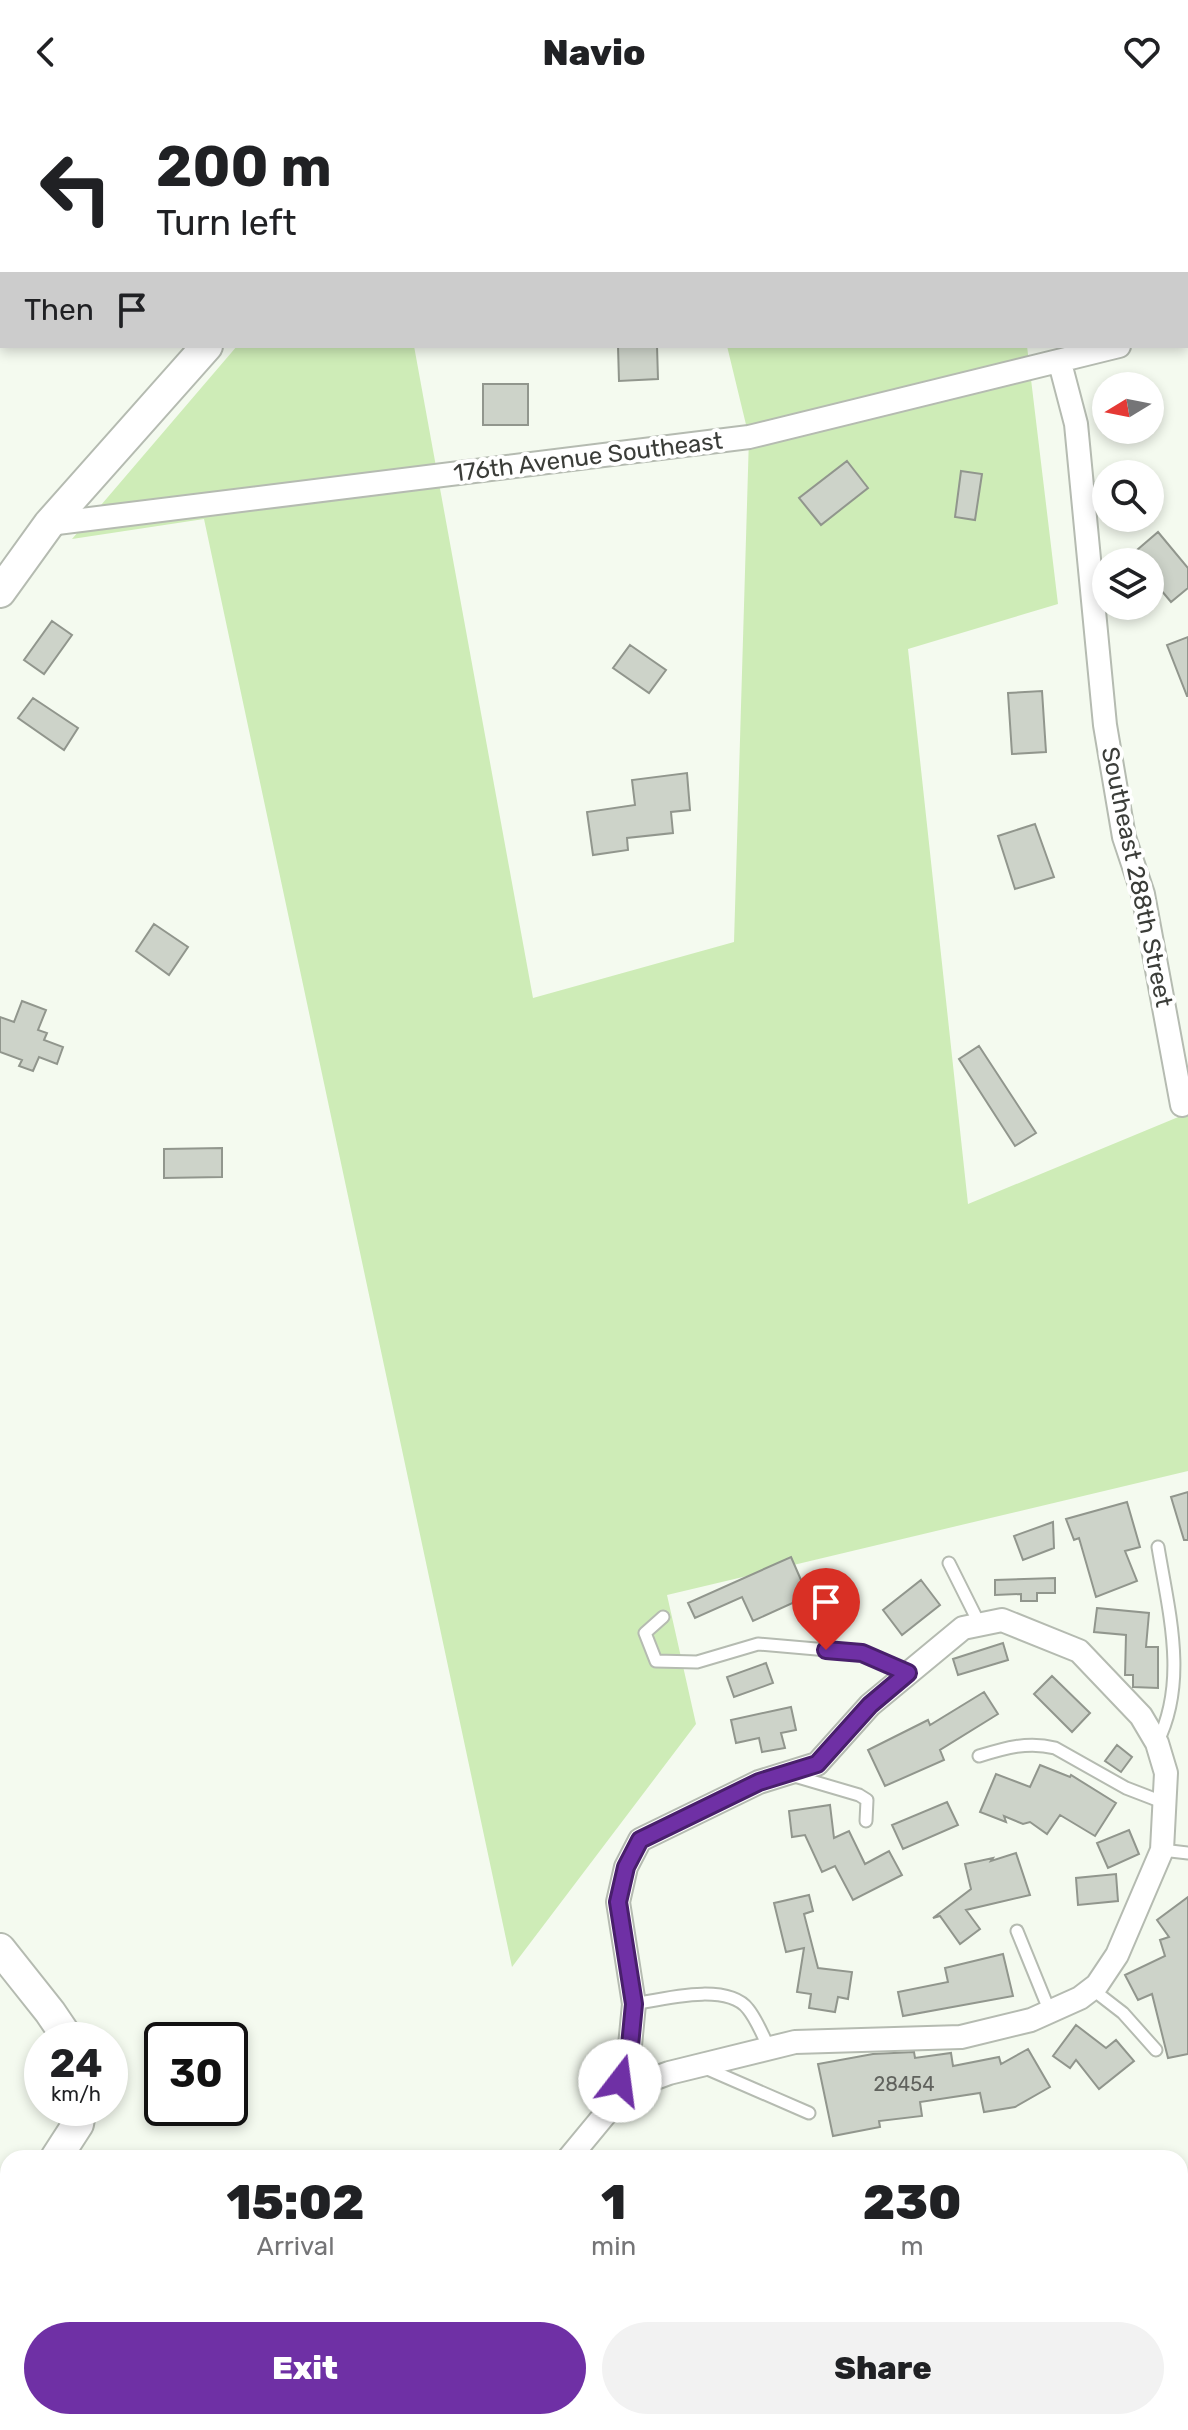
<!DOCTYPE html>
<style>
:root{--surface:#fff;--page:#f2f2f2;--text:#202124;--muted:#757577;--accent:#6f30a5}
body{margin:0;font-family:Rubik,sans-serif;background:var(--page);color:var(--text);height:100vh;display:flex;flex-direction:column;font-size:30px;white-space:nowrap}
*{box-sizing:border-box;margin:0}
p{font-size:26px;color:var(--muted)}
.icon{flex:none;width:44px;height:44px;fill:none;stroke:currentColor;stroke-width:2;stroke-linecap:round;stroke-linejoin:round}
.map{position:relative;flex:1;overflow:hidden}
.drawer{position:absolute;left:0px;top:2046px;width:1188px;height:280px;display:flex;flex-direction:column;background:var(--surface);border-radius:24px 24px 0 0;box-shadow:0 4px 12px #0003}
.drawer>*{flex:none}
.top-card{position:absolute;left:0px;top:0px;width:1188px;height:244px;box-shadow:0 4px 12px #0003;background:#fff;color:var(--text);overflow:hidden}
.needle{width:52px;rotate:260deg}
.fabs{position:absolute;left:1092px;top:268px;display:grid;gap:16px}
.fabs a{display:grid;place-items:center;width:72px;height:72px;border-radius:50%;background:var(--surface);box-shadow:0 4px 12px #0003;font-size:40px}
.speed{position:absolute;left:24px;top:1918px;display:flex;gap:16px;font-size:40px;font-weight:700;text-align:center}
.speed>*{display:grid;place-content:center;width:104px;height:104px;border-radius:50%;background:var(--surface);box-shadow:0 4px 12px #0003;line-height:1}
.speed small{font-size:20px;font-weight:400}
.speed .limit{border:4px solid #111;border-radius:12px;background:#fff;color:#111}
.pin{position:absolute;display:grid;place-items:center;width:68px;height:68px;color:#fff;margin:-82px -34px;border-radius:50% 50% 50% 0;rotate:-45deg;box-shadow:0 0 8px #0007}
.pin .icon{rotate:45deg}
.me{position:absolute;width:88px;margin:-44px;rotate:15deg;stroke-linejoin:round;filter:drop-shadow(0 0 6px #0008)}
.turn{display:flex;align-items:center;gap:28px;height:168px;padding:0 24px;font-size:36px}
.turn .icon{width:104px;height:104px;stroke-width:2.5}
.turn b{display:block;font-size:56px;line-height:68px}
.then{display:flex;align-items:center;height:76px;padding:0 24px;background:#0003;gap:16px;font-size:30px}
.eta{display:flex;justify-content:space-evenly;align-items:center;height:136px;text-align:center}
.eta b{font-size:48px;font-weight:800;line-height:56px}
.primary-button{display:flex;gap:16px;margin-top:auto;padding:16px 24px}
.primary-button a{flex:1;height:92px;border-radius:48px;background:var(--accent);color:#fff;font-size:32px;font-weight:800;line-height:92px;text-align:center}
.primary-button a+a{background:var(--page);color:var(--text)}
header{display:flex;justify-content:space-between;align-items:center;height:104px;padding:0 24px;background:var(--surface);font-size:36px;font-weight:800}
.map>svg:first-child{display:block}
.green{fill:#ceecb7}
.building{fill:#cdd3c9;stroke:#91968d;stroke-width:2}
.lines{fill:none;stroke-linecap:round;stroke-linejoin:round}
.lane-casing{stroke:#b5bbb1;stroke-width:15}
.street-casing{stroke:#b5bbb1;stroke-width:26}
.secondary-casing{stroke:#b5bbb1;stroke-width:34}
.lane{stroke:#fff;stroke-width:11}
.street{stroke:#fff;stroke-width:22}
.secondary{stroke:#fff;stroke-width:30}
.route-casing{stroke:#481f6b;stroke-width:20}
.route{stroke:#6f30a5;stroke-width:14}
.labels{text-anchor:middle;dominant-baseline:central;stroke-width:8;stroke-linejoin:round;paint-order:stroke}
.number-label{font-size:20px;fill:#60625d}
.street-label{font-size:24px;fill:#3b3d39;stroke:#fff}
</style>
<header><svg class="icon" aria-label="back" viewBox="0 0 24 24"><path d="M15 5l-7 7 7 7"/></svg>Navio<svg class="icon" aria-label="heart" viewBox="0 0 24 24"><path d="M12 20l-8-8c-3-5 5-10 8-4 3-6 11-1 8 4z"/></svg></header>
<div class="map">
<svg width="1188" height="2326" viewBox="0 0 1188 2326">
<rect width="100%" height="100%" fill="#f4faef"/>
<path class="green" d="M671,0H998V2H671Z
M237,242H414L533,894L734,838L749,333L727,242H1027L1058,500L908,545L968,1100L1188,1009V1367L667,1491L696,1620L512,1863L204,415L72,435Z
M596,2318H891L893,2326H598Z"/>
<path class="building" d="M618,242H657L658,275L619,277Z
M483,280H528V321H483Z
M847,357L868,384L821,421L799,394Z
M961,367L982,370L975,416L955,413Z
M1158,428L1188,464V484L1171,498L1150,473V458H1123Z
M52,517L72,531L44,570L24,556Z
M1188,533V592H1187L1167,541Z
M630,541L666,566L649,589L613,564Z
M1042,587L1046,648L1012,650L1008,589Z
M33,594L78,624L64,646L18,614Z
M687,669L690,706L671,708L673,729L627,734L628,746L593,751L587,708L635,701L632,676Z
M1035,720L1054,773L1015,785L998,732Z
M154,820L188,843L169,871L136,847Z
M22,897L46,906L38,926L47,929L44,936L63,943L57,960L39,953L33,967L19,962L22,956L0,948V913L14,918Z
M979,942L1036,1029L1015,1042L959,955Z
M222,1044V1073L164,1074V1045Z
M1188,1388V1436H1184L1171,1393Z
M1127,1398L1140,1443L1125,1447L1137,1477L1096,1493L1079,1434L1074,1436L1066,1415Z
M1053,1418L1054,1444L1023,1456L1014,1432Z
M791,1453L808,1492L753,1517L742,1493L695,1514L688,1499Z
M1055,1474V1489H1037V1497H1021V1490L995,1491V1476Z
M921,1476L940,1501L902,1531L883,1506Z
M1097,1504L1149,1509L1146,1543H1158V1584L1133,1583V1571H1125L1126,1531L1094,1528Z
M1003,1539L1008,1556L958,1571L953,1555Z
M766,1559L773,1579L734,1593L727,1573Z
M1052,1572L1090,1609L1072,1628L1034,1590Z
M984,1588L998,1610L940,1646L944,1656L885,1682L868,1646L928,1616L930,1621Z
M791,1603L796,1626L781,1629L785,1644L762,1648L759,1634L736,1639L731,1616Z
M1117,1641L1132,1653L1121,1668L1105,1657Z
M1040,1661L1070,1673L1071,1671L1116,1699L1095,1732L1060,1711L1047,1730L1030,1718L1023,1720L1004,1712L1006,1718L980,1708L996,1670L1030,1683Z
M947,1698L958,1721L903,1745L892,1721Z
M830,1701L834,1734L849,1727L865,1760L889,1747L902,1771L853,1796L835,1762L822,1768L805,1731L792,1733L789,1707Z
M1129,1726L1139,1750L1108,1764L1097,1739Z
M1016,1749L1030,1791L966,1806L980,1825L960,1840L940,1812L933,1814L971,1785L965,1760L993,1754L991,1757Z
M1116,1770L1118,1797L1078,1801L1076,1774Z
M809,1791L813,1807L804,1810L818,1864L852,1868L848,1895L838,1893L835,1908L809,1904L811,1890L797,1888L804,1844L786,1848L774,1799Z
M1188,1793V1950L1168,1954L1152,1890L1138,1896L1125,1871L1165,1852L1160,1836L1169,1833L1157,1816Z
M1003,1850L1013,1892L903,1912L898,1888L948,1878L945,1864Z
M1076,1921L1106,1944L1116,1936L1134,1957L1099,1985L1076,1956L1070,1964L1053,1952Z
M1028,1945L1050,1983L1015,2003L984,2008L980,1989L920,1998L922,2012L879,2017L880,2023L833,2032L818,1960L873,1950L914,1948L915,1954L951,1949L953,1962L999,1953L1001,1960Z"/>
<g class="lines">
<defs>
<path id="lane" d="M949,1459L980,1521
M663,1513L645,1529L656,1557L697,1558L758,1540L862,1549L908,1569
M1157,1639C1188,1578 1169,1509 1158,1443
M979,1652C1005,1644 1028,1637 1055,1644L1126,1684L1165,1699
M791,1671L859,1691L867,1696L866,1717
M1162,1746L1188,1749
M1017,1827L1050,1908
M1092,1885L1123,1909L1156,1946
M634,1900C663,1895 727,1878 748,1905C757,1916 763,1932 769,1944
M703,1963L809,2009
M198,2318L205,2326
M135,2326L150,2318"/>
<path id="street" d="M1172,0V2
M1186,94L1188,108
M1186,223H1188
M1060,259L1076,320L1105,621L1124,733L1143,790L1182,1001
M49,420L749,333L1119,242
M569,2054L612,2002L642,1979L669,1969L795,1938L961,1933L1031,1916L1080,1894L1097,1881L1117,1851L1162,1746L1166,1669L1157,1639L1141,1612L1079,1547L1002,1516L963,1524L870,1601L817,1660L759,1678L640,1736L626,1763L618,1798L634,1900L629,1952L612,2002
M507,2318L511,2326"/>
<path id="secondary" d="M406,2L407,0
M0,488L49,420L207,242
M0,1845L50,1908L69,1936
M56,2054L78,2020L81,2004
M0,2104L8,2099"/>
</defs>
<use href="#lane" class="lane-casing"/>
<use href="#street" class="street-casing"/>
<use href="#secondary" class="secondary-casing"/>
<use href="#lane" class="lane"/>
<use href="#street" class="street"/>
<use href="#secondary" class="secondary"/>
</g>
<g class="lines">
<defs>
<path id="route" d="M620,1977L629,1952L634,1900L618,1798L626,1763L640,1736L759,1678L817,1660L870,1601L908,1569L862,1549L826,1546"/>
</defs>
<use href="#route" class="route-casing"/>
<use href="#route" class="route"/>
</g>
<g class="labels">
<g class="number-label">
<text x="904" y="1980">28454</text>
</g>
<g class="street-label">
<text transform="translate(588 353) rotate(-7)">176th Avenue Southeast</text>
<text transform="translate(1137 773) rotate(78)">Southeast 288th Street</text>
</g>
</g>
</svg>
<div class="fabs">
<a><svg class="needle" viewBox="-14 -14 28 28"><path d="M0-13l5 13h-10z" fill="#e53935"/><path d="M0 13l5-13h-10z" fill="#757577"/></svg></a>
<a><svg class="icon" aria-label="search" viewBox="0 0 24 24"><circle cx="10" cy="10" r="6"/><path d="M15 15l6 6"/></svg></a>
<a><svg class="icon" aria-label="layers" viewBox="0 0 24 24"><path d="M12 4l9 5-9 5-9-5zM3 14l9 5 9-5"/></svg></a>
</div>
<div class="speed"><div>24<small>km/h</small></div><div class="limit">30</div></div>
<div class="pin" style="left:826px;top:1546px;background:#d93025"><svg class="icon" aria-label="arrive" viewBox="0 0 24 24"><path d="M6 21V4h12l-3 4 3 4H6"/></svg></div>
<svg class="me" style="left:620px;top:1977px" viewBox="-20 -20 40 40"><circle r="19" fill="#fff"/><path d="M0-13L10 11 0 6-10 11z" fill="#6f30a5"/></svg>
<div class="top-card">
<div class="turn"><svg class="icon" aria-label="left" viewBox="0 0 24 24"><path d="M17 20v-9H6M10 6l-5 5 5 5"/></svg><div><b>200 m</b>Turn left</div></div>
<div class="then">Then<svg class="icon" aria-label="arrive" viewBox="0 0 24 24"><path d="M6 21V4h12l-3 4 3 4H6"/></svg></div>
</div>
<section class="drawer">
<div class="eta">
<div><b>15:02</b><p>Arrival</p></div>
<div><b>1</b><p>min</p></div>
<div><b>230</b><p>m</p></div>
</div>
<div class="primary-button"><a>Exit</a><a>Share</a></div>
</section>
</div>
